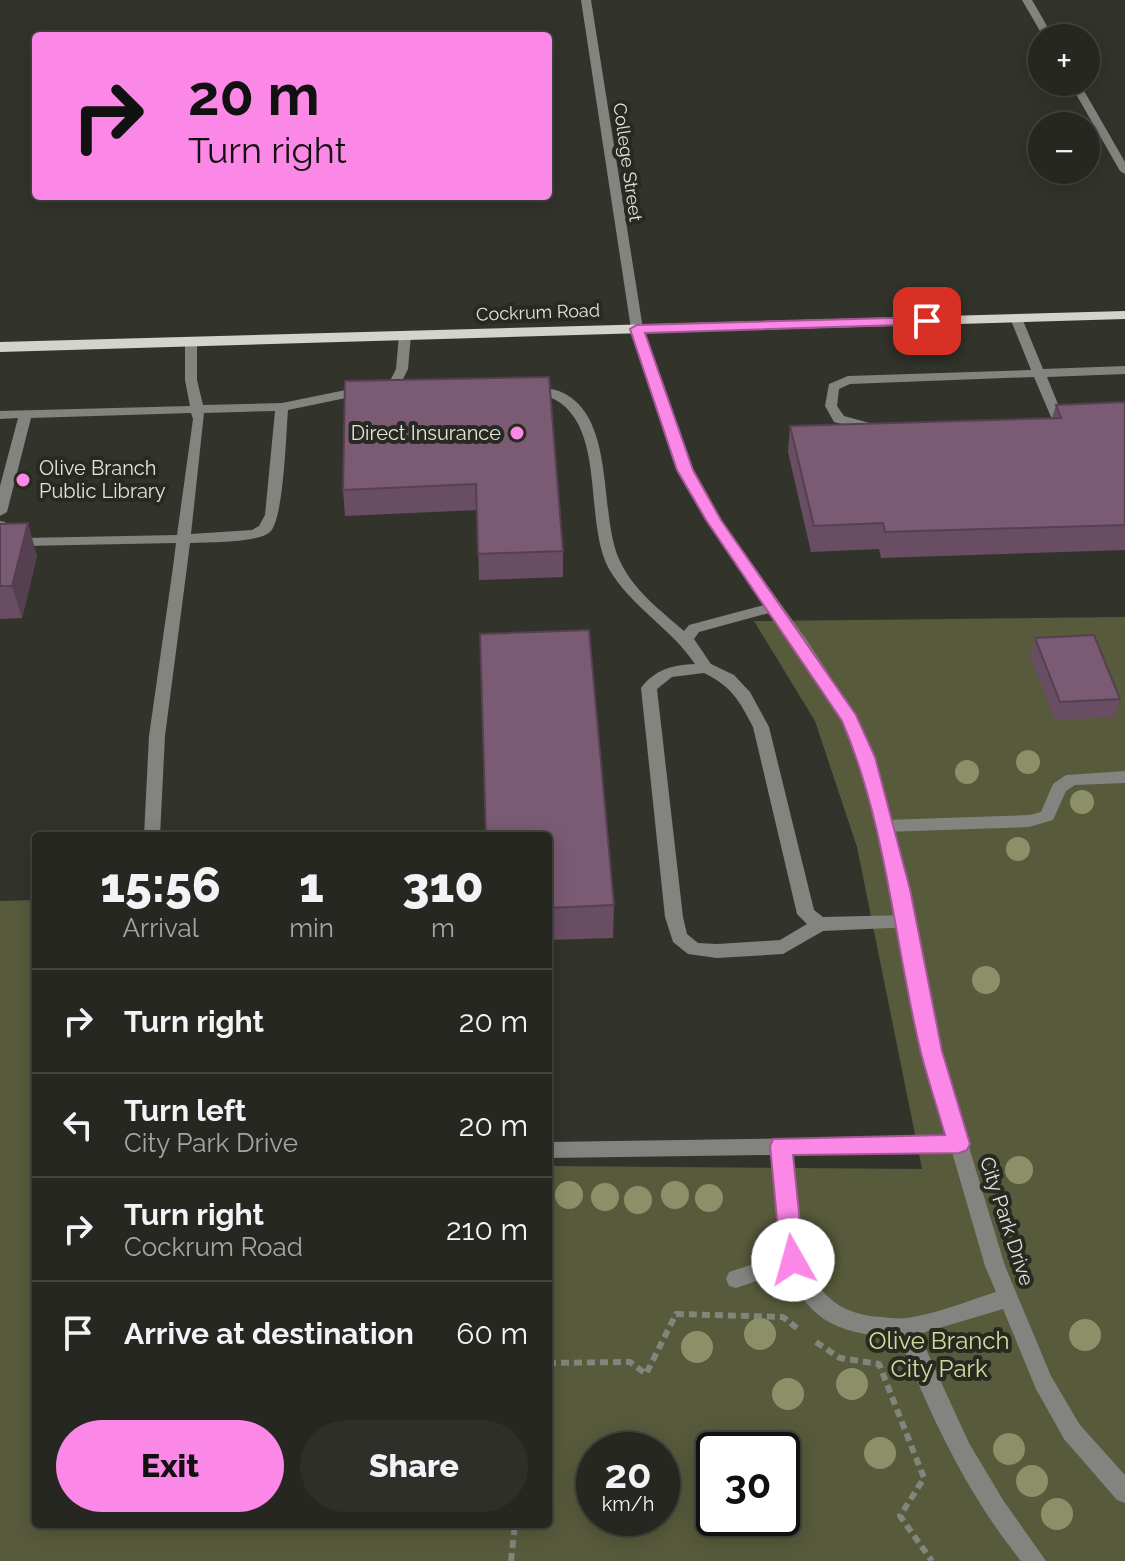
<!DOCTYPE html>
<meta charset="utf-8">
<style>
:root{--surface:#262720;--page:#2e2f29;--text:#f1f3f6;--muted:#a4a5a5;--line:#42443e;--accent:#fb87e6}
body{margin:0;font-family:Raleway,sans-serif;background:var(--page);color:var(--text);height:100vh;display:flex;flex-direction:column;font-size:30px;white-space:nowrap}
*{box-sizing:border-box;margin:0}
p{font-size:26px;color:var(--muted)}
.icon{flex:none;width:44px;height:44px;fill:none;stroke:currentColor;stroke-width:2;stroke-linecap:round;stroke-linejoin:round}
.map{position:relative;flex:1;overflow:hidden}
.side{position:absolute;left:32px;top:832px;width:520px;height:696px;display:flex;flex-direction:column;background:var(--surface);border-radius:8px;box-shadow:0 4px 20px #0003,0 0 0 2px var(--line)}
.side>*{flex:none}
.guide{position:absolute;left:32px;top:32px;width:520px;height:168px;border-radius:8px;box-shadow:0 4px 20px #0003,0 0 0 2px var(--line);background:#fb87e6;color:#111;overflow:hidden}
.controls{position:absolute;left:1028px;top:24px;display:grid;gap:16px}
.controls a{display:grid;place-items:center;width:72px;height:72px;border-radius:50%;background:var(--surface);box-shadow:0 4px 20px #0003,0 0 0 2px var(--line);font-size:40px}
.speed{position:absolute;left:576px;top:1432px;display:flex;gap:16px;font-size:40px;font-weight:700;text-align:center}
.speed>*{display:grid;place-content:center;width:104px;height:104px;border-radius:50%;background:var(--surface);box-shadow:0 4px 20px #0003,0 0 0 2px var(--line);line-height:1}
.speed small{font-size:20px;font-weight:400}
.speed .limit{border:4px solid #111;border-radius:12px;background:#fff;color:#111}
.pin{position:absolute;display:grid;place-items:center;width:68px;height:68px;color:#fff;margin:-34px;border-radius:16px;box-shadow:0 4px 12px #0006}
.me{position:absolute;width:88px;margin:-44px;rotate:353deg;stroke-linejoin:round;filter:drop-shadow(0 0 6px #0008)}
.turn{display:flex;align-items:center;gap:28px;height:168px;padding:0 24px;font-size:36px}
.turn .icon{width:104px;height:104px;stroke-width:2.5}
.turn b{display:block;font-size:56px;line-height:68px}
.eta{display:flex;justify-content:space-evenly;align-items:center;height:136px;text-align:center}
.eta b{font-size:48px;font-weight:800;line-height:56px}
.button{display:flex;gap:16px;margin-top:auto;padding:16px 24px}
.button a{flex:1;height:92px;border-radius:48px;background:var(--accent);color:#111;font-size:32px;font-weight:800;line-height:92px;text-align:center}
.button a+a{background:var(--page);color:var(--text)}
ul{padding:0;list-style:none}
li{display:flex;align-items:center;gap:24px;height:104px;padding:0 24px;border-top:2px solid var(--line)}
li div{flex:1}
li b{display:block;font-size:30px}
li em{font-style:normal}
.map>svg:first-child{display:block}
.green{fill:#575a3b;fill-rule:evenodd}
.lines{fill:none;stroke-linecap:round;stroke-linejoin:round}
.path{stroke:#83847c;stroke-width:6;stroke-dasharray:8 5;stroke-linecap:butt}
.service{fill:#83837f;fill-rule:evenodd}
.minor{fill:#83837f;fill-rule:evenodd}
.primary{fill:#d3d4ca;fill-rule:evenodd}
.tree{fill:#8b9069}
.wall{fill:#694e63}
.shaded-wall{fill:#554050}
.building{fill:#7a5b73;stroke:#554050;stroke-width:2}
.route{fill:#fb87e6;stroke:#a35896;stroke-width:2}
.poi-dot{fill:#fb87e6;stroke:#282a21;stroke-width:3}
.labels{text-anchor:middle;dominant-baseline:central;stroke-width:8;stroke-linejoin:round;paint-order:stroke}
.far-street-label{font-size:18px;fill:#e2e3dd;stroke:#282a21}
.poi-label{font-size:20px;fill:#e2e3dd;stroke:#282a21;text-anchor:end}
.street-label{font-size:20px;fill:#e2e3dd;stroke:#282a21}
.near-park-label{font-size:24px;fill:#d3db9b;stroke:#282a21}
</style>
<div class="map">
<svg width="1125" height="1561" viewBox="0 0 1125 1561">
<rect width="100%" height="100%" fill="#32342b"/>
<path class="green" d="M1125,617V1561H0V901L36,900V1524H548V1166L922,1169L857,847L815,721L754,621ZM594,1450H662V1518H594ZM714,1450H782V1518H714Z"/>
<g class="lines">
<path class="path" d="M816,1342L840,1358L879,1364L924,1478L900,1516L932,1561
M548,1363L630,1362L646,1374L676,1314L783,1317L798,1329
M511,1561L515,1524"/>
<path class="service" d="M1016,314L1022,318L1043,369L1125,366V374L1047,377L1066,424L1060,428L1054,424L1034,377L850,384L839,389L837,406L844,416L877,425L878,428L872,432L834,422L825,406L829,384L848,376L1031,370L1010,318Z
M405,331L411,335L408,369L399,387L288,410C286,432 284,519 270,532C258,543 208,542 190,543L187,567L180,572L173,567L176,543L24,546L4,542L0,536V521L5,522L14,536L24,538L177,535L193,419L191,413L31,418L7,512L0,516V486L18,418L0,419V411L190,406L185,380V341L191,337L197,341V380L203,405L282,403L390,381L396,369L399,335ZM275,411L265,515L259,526L252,530L191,534L204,413Z
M529,386C539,388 550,388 559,391C617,414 598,512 619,559C632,589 660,610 684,631L689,625L775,602L780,604L782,607L780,610L699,632L694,639L711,664L734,675L750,692L769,727L814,910L823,917L907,915L913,917L916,922L913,927L823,931L783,954L717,958L688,954L673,942L665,917L641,688C655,669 673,665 695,664C671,628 631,607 609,569C583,522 607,427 554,399C546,395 534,395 525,393V387ZM704,673C732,687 739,700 753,727L797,914L807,924L780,940L717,944L698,943L687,934L683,917L657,689L672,677Z
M1125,771V783L1075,785L1066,791L1053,820L1029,827L884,832L878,830L876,826L878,822L884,820L1029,815L1041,812L1053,784L1066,775Z"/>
<path class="minor" d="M581,0H591L643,329L692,470L720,519L808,642L858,719L874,757L909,889L940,1051L1005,1266L1051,1376L1080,1425L1125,1475V1503L1117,1500L1064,1439L1036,1389L1003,1309L919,1334L969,1443L1003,1500L1046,1561H1021C967,1494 931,1417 899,1337C847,1335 808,1325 789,1270L736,1288L729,1286L726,1279L729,1272L785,1254L772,1155L548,1158V1142L947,1136L922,1051L893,889L858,757L843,720L798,650L707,520L678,470L654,400L631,329ZM952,1152L985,1266L996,1292C967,1301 936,1314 907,1318C899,1319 890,1318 882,1317C792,1313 800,1222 792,1155Z
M1022,0H1032L1054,38H1044Z
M1069,82H1079L1125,162V174L1120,171Z
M180,562L187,567L165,736L160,836H144L149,736L173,567Z"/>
<path class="primary" d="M1125,311V319L0,352V342Z"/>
</g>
<g class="tree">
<circle cx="1028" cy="762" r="12"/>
<circle cx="967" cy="772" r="12"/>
<circle cx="1082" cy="802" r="12"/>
<circle cx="1018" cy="849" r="12"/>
<circle cx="986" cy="980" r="14"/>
<circle cx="1019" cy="1170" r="14"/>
<circle cx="569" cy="1195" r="14"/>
<circle cx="675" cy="1195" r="14"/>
<circle cx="605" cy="1197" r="14"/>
<circle cx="709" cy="1198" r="14"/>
<circle cx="638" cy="1200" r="14"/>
<circle cx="760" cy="1334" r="16"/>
<circle cx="1085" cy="1335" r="16"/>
<circle cx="697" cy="1347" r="16"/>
<circle cx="852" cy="1384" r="16"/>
<circle cx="788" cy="1394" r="16"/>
<circle cx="1009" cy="1449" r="16"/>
<circle cx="880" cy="1453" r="16"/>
<circle cx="1032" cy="1481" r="16"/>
<circle cx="1057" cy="1514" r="16"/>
</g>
<path class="wall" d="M345,381L563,551V577L479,580L477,510L345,516L343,490Z
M1125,402V550L881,558L879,549L811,552L788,452L790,426L1052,418L1056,405Z
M0,524L37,556L22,618L0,619Z
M1035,638L1120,699L1114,717L1055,720L1030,656Z
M548,836L614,905L613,938L548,940Z"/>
<path class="shaded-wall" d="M28,523L37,556L22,618L12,586Z"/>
<path class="building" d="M549,377L563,551L478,554L476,484L343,490L345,381Z
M1125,402V525L885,532L883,523L814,526L790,426L1061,418L1056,405Z
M28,523L12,586H0V524Z
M589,630L614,905L548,908V836H486L480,634Z
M1094,635L1120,699L1060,702L1035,638Z"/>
<path class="route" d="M927,317L934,321L932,324L645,333L693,470L721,520L856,715L875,757L910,889L942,1051L970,1144L967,1150L959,1153L793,1155L804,1260L801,1267L793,1270L785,1267L781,1260L770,1146L773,1139L945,1135C937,1107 928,1080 921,1053C894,942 887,826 842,721L706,520L677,470L630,329L637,325Z"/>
<g class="poi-dot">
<circle cx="517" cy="433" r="8"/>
<circle cx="23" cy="480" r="8"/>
</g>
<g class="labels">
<g class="far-street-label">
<text transform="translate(628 162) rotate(82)">College Street</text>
<text transform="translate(538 312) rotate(-2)">Cockrum Road</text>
</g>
<g class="poi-label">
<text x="501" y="433">Direct Insurance</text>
<text x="39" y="468" text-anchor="start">Olive Branch<tspan x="39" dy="23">Public Library</tspan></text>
</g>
<g class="street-label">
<text transform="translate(1007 1221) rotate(72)">City Park Drive</text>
</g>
<g class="near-park-label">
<text x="939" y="1340">Olive Branch<tspan x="939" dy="28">City Park</tspan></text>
</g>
</g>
</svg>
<div class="controls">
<a>+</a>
<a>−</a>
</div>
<div class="speed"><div>20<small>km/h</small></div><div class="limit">30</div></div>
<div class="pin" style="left:927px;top:321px;background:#d93025"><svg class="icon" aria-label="arrive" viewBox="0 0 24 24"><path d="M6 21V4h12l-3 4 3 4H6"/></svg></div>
<svg class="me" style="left:793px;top:1260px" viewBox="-20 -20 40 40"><circle r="19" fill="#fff"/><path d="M0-13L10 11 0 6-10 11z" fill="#fb87e6"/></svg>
<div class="guide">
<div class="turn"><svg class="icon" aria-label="right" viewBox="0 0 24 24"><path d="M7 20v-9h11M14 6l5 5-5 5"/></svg><div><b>20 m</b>Turn right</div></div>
</div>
<section class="side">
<div class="eta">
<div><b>15:56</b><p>Arrival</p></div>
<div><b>1</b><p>min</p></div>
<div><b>310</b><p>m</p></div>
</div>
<ul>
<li><svg class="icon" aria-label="right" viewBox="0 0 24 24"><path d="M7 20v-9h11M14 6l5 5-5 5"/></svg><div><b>Turn right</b></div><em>20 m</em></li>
<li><svg class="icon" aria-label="left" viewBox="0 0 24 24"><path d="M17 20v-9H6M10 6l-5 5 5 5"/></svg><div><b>Turn left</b><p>City Park Drive</p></div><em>20 m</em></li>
<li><svg class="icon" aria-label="right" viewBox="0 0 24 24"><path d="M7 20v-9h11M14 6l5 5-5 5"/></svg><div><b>Turn right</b><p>Cockrum Road</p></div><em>210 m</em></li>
<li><svg class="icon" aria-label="arrive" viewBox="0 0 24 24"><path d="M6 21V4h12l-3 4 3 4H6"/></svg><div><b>Arrive at destination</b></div><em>60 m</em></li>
</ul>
<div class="button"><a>Exit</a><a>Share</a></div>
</section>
</div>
